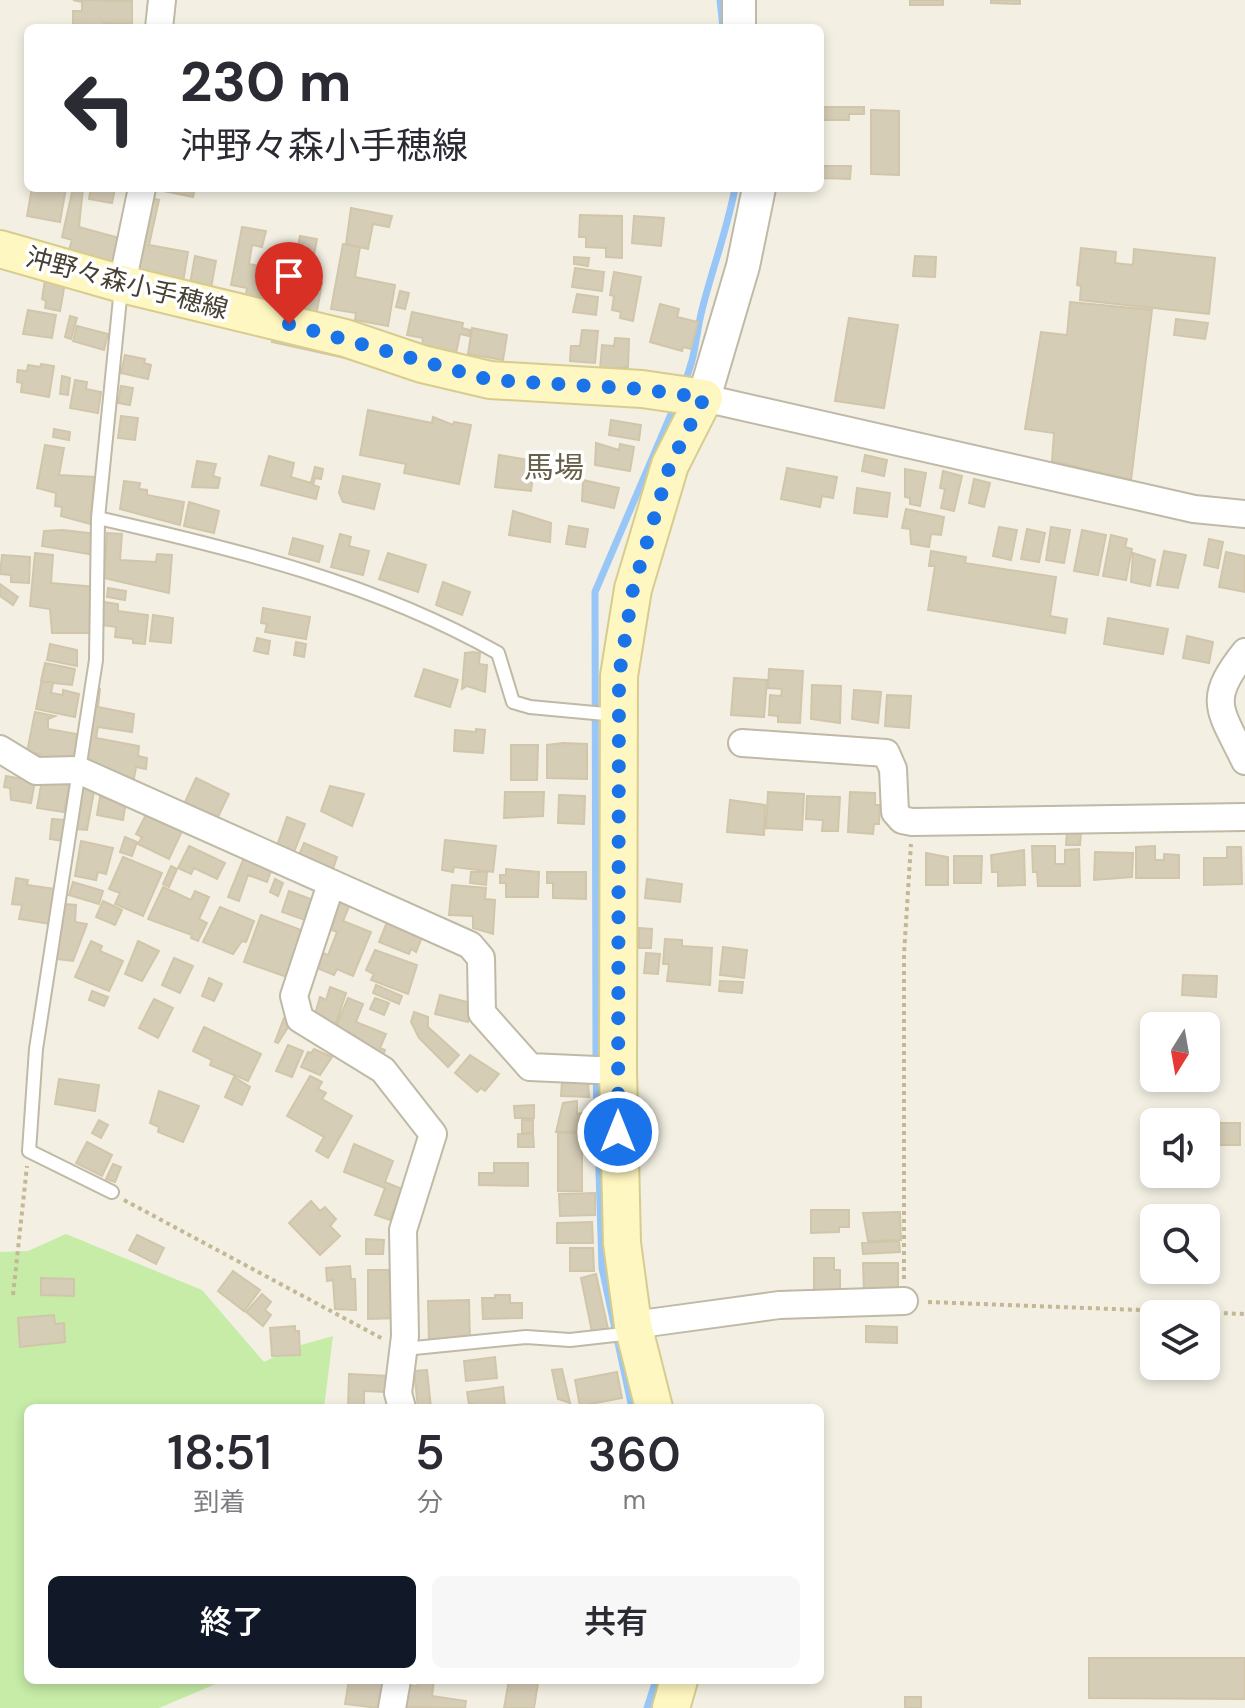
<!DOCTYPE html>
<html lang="ja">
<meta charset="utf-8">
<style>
:root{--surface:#fff;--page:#f7f7f7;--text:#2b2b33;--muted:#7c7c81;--accent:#111827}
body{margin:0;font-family:"DM Sans","Noto Sans JP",sans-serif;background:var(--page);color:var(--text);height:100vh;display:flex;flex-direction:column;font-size:30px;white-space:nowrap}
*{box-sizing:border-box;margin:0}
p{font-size:26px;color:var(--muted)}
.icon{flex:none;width:44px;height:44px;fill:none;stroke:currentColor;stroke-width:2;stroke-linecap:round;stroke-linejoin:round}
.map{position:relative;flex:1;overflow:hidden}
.panel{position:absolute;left:24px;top:1404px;width:800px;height:280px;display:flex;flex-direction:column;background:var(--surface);border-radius:12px;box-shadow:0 4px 12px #0003}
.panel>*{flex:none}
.top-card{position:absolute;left:24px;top:24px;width:800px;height:168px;border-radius:12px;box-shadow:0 4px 12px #0003;background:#fff;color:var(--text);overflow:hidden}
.needle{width:52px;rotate:191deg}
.controls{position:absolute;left:1140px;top:1012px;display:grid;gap:16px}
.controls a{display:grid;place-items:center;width:80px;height:80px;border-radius:12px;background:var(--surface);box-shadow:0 4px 12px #0003;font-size:40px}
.pin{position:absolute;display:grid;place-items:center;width:68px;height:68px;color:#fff;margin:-82px -34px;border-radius:50% 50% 50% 0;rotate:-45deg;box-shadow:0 0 8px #0007}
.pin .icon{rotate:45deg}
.me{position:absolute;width:88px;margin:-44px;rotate:0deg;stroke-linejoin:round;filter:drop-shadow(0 0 6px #0008)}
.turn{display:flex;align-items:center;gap:28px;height:168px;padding:0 24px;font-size:36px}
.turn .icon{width:104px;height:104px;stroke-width:2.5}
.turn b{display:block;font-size:56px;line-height:68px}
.eta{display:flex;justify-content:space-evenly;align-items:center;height:136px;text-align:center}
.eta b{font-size:48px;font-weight:600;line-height:56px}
.button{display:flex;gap:16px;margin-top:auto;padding:16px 24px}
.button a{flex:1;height:92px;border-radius:12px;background:var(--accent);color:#fff;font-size:32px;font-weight:600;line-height:92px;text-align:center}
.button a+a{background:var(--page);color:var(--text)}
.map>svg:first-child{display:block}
.green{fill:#c6eca7}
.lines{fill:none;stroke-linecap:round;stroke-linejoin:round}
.stream{stroke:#98c6f7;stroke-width:7}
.building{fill:#d6cdb7;stroke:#d1c6aa;stroke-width:2}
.service-casing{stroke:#bfb9a5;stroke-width:16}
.minor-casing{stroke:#bfb9a5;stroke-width:30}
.tertiary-casing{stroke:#bfb9a5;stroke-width:36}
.secondary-casing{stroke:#d7cc8e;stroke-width:40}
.path{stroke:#c3b795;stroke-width:4;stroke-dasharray:4 4;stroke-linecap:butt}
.service{stroke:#fff;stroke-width:12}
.minor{stroke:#fff;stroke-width:26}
.tertiary{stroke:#fff;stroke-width:32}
.secondary{stroke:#fff7c1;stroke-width:36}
.route{stroke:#1a73e8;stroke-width:14;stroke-dasharray:0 25.2}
.labels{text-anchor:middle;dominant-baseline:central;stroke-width:7;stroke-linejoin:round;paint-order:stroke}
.street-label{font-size:26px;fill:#464033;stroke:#fff}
.quarter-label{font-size:30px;fill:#696049;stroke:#fff}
</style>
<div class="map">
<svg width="1245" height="1708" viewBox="0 0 1245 1708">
<rect width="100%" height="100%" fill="#f3f0e3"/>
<path class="green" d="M66,1234L202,1290L264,1362L294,1347L333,1336L324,1408H28V1680H225L159,1708H0V1252L28,1251Z"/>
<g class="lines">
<path class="stream" d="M720,0L723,28
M683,386C695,360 695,341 701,314C711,272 727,231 735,188
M596,1064L595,592L675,405
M596,1076L602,1268L632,1408
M647,1708L656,1680"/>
</g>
<path class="building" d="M73,0L132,1V24L104,23V27L73,24V11H82V2Z
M910,0H943V5H910Z
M991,0H1020V4L991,3Z
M820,107H864V114H849V120H820Z
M871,110L899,111V175L871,174Z
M822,166H851L850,179L821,178Z
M32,188H66L60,222L27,216Z
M73,188H83L79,227L119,238L112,266L81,258L82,253L69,250L72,240L62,237Z
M91,188H115L112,203L89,199Z
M149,188H195L193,197Z
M140,195L159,200L149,245L188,252L182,288L135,280Z
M351,208L392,216L389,227L373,224L368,249L346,244Z
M580,215L622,216V258L606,257V248L586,247V237H579Z
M634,216L664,218L661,246L632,243Z
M242,227L266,231L262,247L252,245L249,264L285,271L278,307L245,300L247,288L231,285Z
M300,236L317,239L311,270L294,266Z
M343,244L360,247L355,277L395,285L388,326L355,320L356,313L331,309Z
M1081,248L1116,252L1115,263L1133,265L1134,249L1215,258L1209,314L1080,300L1081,286L1077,285Z
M195,256L216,261L210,293L189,289Z
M915,256L936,257L935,277L913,276Z
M574,257L589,258L588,266L574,264Z
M575,268L604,272L602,291L572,287Z
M614,272L641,277L633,321L620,318L621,312L612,310L614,296L610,295Z
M46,274L66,277L60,311L45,308L46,301L42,299Z
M304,279L322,283L316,316L298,313Z
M400,291L409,293L405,309L396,307Z
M577,294L598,297L596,315L573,312Z
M1070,302L1152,310L1131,480L1052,461L1054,433L1025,429L1041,332L1067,335Z
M660,304L679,309L677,317L698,322L691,349L683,347L682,351L650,342Z
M28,310L56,315L52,338L23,334Z
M412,312L463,323L462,328L470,330L469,336L460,334L456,353L422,346L423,338L407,335Z
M70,316L77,318L71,339L65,337Z
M849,318L898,325L884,408L835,401Z
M1176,319L1208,323L1205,339L1174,335Z
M77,326L108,334L104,350L73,341Z
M472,328L507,335L503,360L468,354Z
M582,330L598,331L595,363L570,361L571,346H580Z
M273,336L404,371L272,342Z
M615,338L629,339L628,367L600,370L602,345L614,346Z
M125,355L145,359L144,363L151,365L148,379L121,373Z
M41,364L54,366L49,397L21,392L22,383L17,382L18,370L27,371L28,365L40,367Z
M62,376L70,378L68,395L60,394Z
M75,380L87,382L86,389L101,392L98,413L70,408Z
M121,386L133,388L130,405L118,403Z
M368,410L432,423L433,417L453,425L454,422L471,425L459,484L404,473L406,464L360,455Z
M121,416L138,418L135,440L118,438Z
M611,420L641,425L639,440L609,435Z
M54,429L70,432L69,440L53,437Z
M596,443L619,450L620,444L634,447L630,471L595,465Z
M45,445L64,448L59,475L95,477L90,524L61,516L62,507L55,506L56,493L37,488Z
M499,455L535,461L531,491L495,487Z
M865,455L887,460L884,476L862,471Z
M269,456L294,463L291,477L311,483L315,467L323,469L321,479L315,478L313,485L319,487L316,499L261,485Z
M197,461L216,464L213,476L220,478L218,488L192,487Z
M787,468L837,477L833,498L822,496L820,507L781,499Z
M905,469L926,473L920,506L910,504V498L905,497Z
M943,471L962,476L954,511L941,508L945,489L940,488Z
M343,476L380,484L374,509L343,502L339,493Z
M974,479L990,483L984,507L969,503Z
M583,480L619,488L614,508L582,501Z
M124,481L140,483L139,489L147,490V495L184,502L180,525L120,509Z
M857,488L890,493L887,517L854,513Z
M189,502L219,511L214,533L184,526Z
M906,509L944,517L941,535L931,534L929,547L911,544L910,529L902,528Z
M513,511L551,523L550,542L509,535Z
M569,526L588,529L585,547L566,544Z
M999,527L1017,530L1011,560L993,556Z
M1051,527L1070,530L1064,563L1046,560Z
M1027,529L1045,533L1039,562L1021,559Z
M63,530L96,534L95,555L42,546L44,531Z
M1082,530L1106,535L1098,575L1074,571Z
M107,533L122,534L120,560L156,562L157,554L172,555L169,593L104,578Z
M340,534L351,537L349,546L369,551L363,575L331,567Z
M1111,535L1127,539L1125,547L1132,549L1126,580L1103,576Z
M293,538L323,546L319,562L289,554Z
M1209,539L1223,542L1218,568L1204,565Z
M931,551L966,557L965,563L1056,577L1050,616L1067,619L1065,633L928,610L935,566H929Z
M1164,551L1186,555L1178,588L1157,585Z
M1226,552L1245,556V592L1219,587Z
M35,553L53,555L51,583L96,587L92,633H52L50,609L30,606Z
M388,553L426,565L418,592L379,579Z
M1133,553L1155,560L1150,586L1131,582Z
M2,555L30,557L29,583L11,582V575L0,574Z
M443,582L470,592L462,615L436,605Z
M0,584L18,597L13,605L0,596Z
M108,588L126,591L125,600L107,597Z
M104,602L118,604V611L148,615L145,644L133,643V639L115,637L116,627L102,625Z
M263,608L310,617L306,639L265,632L267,624L261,623Z
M153,615L173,618L171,643L150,641Z
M1108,618L1168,629L1163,654L1104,644Z
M1187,636L1213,642L1209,663L1183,658Z
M257,638L270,641L268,654L254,651Z
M296,642L306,644L304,657L294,655Z
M50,644L77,650V666L47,660Z
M473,652L480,653L479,664L487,665L485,692L467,686L462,689L465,653Z
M45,663L75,669L72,685L41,681Z
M45,663L75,669L72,685L53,683L51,693L63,695V690L79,694L75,717L36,709Z
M424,669L458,680L450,707L415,696Z
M769,669L803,671L800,723L778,722V716L769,715L770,695L781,696L782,689L768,688Z
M734,678L767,680L764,717L731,715Z
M812,685L841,686L840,723L811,719Z
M94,688L100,689L98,707L134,714L132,732L98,727L96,738L139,746L138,756L147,758L146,769L136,767L133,784L85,758Z
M854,690L881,692L878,723L852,719Z
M887,695L911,696L909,728L885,726Z
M35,712L55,716L48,719V729L77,734L74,766L40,763V754L27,752Z
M476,729L485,730L483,753L454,751L455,730L476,732Z
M563,743L587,744V779L547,778V745Z
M511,745H538L537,780H511Z
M6,776L35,781L31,803L11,800L10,788L4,787Z
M196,778L229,794L217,819L185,802Z
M42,780L69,785L64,812L37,808Z
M83,784L95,786L87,830L76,829Z
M330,786L364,794L352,826L321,811Z
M505,792H544L543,816L504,818Z
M768,792L804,794L802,830L766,828Z
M850,792L875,793V805H880L879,824H874L873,834L848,832Z
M559,795L585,796L584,824L558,823Z
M807,796L840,797L838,831H822L823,820L806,819Z
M100,797L126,802L123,820L97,815Z
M730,800L765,805L764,835L727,832Z
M150,807L184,827L169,859L138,844L142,837L136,834Z
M287,817L305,824L294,852L277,846Z
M52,819L65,820L63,841L50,839Z
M1067,832L1081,833L1080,845H1066Z
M125,837L137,842L132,856L120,852Z
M445,840L496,846L493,872L454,867L453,872L442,870Z
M81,841L113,848L106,874L98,872L96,880L75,876Z
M304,843L337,857L333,869L299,855Z
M189,846L225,863L217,879L194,868L191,874L178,868Z
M1032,846H1055V864H1065V850L1079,849L1080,886H1038L1037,872H1033Z
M1155,846V860H1164V854L1179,855V878H1136V847Z
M1227,847H1241L1242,884L1204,885V858H1227Z
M1024,850L1025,885L998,886V872H992L991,855Z
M1095,852L1133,853L1132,877L1094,880Z
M926,853L948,857V885H926Z
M245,855L273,865L267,882L248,875L239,901L228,897Z
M954,856H982L981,883H954Z
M123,857L162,873L143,916L115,904L120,893L109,889Z
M171,866L177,869L169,887L163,884Z
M506,869L539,872L538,897H506V883H500V875H506Z
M471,872H487L486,885L470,883Z
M547,872H586V899L553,898V883H547Z
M16,878L28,880L27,885L56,889L51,924L19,919L22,905L12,904Z
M275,879L283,883L278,896L270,892Z
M647,879L682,884L680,902L645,898Z
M73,882L103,891L99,904L69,895Z
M452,885L486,888L485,899L495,900L493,934L473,928V916L449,915Z
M163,887L191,900L195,891L209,897L199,919L207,923L198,941L191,938L192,935L148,919Z
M289,891L319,902L311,922L282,912Z
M338,899L350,904L343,921L371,932L353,976L337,969L334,975L317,968L323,953L328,955L337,932L327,928Z
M103,901L122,910L115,925L96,917Z
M64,904L76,905L75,922L87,924L73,961L56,959Z
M220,907L254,921L246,942L242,941L233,954L203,942Z
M261,915L309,933L287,977L244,962Z
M387,922L422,937L416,952L411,949L409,954L379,942Z
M639,928L652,929L651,948H639Z
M665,939L682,940V946L712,948L710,985L667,981L669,964H663Z
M91,941L102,946L100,951L123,961L109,991L75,977Z
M138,941L159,951L142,981L125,974Z
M723,947L747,950L744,978L720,975Z
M375,950L417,965L408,994L371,980L374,974L366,970Z
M646,953L660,954L658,974L644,973Z
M174,958L193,966L180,993L162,985Z
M1183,975L1217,976L1216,997L1182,995Z
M209,978L222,984L214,1001L202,996Z
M720,981L743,982L742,993L719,991Z
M376,985L402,996L399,1004L373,993Z
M330,987L346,993L335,1026L319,1021L321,1016L315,1014L320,997L326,1000Z
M92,991L108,997L104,1006L89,1000Z
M440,995L471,1003L468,1022L435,1014Z
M348,998L363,1004L356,1022L386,1034L380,1048L385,1050L381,1061L334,1031Z
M375,998L389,1003L384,1015L370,1009Z
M154,999L173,1008L158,1038L139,1028Z
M414,1012L428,1017V1027L459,1055L448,1067L419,1038L411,1022Z
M284,1018L292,1021L278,1043L275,1042Z
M204,1027L261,1054L248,1081L210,1065L212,1060L193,1051Z
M288,1045L303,1051L292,1077L276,1071Z
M314,1049L332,1057L320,1075L301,1067L308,1052L311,1053Z
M470,1055L499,1074L485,1091L481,1088L477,1092L455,1073Z
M310,1076L322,1082L318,1089L326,1093L322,1099L352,1116L328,1158L316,1151L324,1137L287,1116Z
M234,1077L250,1087L242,1105L225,1097Z
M59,1079L99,1085L95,1111L55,1104Z
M562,1080L588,1081L589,1097L561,1096Z
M159,1091L199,1106L183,1142L158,1132L159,1127L150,1123Z
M577,1101V1114L583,1113L582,1131L556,1132L563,1103Z
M534,1105V1118H515L514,1106Z
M99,1120L108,1125L101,1138L92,1133Z
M522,1120H533V1133H522Z
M641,1123H651L650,1141H641Z
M1206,1123H1240V1145H1206Z
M558,1133H582V1191H558Z
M518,1134H533L534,1147H518Z
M87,1142L112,1155L102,1176L76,1163Z
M354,1144L393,1161L385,1182L402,1189L390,1220L375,1215L385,1188L344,1172Z
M494,1163H528V1186L479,1185V1173H494Z
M113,1164L121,1167L115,1182L106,1179Z
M595,1193V1215L560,1216L559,1194Z
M311,1201L320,1211L325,1207L336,1219L330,1226L340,1236L320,1255L289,1223Z
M811,1210H849V1227H839V1232L811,1233Z
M900,1212L901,1240L868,1241L863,1213Z
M592,1222L593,1243H557V1223Z
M137,1235L164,1248L156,1264L129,1250Z
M366,1239L384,1240L383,1254H366Z
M899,1241L900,1252L863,1254L862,1243Z
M570,1248H593L594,1271H570Z
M814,1258H834V1270H840V1293H814Z
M863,1263H898V1292H864Z
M350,1266L351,1279H355L356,1310L335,1309L333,1280L327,1281L326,1268Z
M368,1270H389V1278H401L400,1318L368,1319Z
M233,1271L260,1290L244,1311L218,1291Z
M596,1274L608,1329L592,1332L581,1278Z
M41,1278L74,1279V1296L41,1295Z
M262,1294L271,1302L265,1310L271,1315L263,1326L246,1312Z
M495,1295H510V1303H522V1318L483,1319L482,1298H495Z
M469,1300L470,1342L429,1343L428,1301Z
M54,1315L55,1324L64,1323L65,1342L20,1347L18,1318Z
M295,1326V1331H299L300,1355L272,1356L270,1328Z
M866,1326L897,1327V1343L866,1342Z
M495,1357L497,1378L466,1381L464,1361Z
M562,1369L570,1403L558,1399L552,1370Z
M427,1370L431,1408H418L414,1371Z
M617,1372L622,1398L580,1406L575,1380Z
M349,1374L389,1376V1388L385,1392L364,1391V1408H348Z
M503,1387L505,1407L474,1408L473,1404H469L467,1392Z
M1089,1658H1245V1699L1089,1698Z
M349,1680L383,1683L378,1708L345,1704Z
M419,1680H434L432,1696L466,1701L465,1708L398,1707L402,1684L417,1686Z
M509,1680L538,1683L534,1708H504Z
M905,1697H921V1708H905Z"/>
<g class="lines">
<defs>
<path id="service" d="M98,518C235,549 375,583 498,653L513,702L530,707L616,715
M112,1192L29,1151L36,1049L96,660L98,518L121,288
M404,1349L526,1337L570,1340L632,1333"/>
<path id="minor" d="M159,28L162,0
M122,284L142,188
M704,398L1194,509L1245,514
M1245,652C1206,701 1220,709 1245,761
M742,743L886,753L893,769L895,812L902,820L912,822L1245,817
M0,749L36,771L78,770L470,945L481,958L482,1013L530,1067L618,1071
M331,884L294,996L300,1019L383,1070L433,1134L403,1230L405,1336L398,1393L402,1408
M633,1325L779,1305L904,1301
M392,1708L397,1680"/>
<path id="tertiary" d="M739,0V28
M704,398L743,266L759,188"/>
<path id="secondary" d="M0,249L122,284L345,338L422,364L490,380L642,389L704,398L670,465L633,589L619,676L618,1071L622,1243L633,1325L654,1408
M671,1708L679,1680"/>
</defs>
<use href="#service" class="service-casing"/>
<use href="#minor" class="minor-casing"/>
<use href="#tertiary" class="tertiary-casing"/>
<use href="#secondary" class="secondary-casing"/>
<path class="path" d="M124,1200L383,1339
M904,1279V954L911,844
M13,1295L27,1166
M928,1302L1245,1314"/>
<use href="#service" class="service"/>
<use href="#minor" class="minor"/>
<use href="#tertiary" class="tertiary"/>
<use href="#secondary" class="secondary"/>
</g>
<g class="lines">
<path class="route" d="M289,324L490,380L642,389L704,398L670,465L633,589L619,676L618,1132"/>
</g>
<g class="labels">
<g class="street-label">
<text transform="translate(127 283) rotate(15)">沖野々森小手穂線</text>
</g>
<g class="quarter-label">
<text x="554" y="467">馬場</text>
</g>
</g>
</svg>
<div class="controls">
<a><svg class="needle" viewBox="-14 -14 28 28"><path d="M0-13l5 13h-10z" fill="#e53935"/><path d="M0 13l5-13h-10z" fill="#7c7c81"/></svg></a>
<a><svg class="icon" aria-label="sound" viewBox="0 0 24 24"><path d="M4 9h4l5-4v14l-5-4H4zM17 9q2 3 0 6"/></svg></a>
<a><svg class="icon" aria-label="search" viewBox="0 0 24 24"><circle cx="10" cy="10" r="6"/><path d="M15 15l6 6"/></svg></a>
<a><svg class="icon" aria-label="layers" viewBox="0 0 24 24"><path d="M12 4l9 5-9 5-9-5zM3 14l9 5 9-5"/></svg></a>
</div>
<div class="pin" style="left:289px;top:324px;background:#d93025"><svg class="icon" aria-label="arrive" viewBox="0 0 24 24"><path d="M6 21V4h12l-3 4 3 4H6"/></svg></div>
<svg class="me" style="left:618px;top:1132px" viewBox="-20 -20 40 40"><circle r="17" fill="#1a73e8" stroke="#fff" stroke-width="3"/><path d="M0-11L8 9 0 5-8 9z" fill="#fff"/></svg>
<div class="top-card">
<div class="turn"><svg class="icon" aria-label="left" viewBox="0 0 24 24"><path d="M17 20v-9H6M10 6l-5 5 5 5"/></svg><div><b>230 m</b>沖野々森小手穂線</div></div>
</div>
<section class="panel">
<div class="eta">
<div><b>18:51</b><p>到着</p></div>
<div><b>5</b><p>分</p></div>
<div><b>360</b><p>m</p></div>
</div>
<div class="button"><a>終了</a><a>共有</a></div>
</section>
</div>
